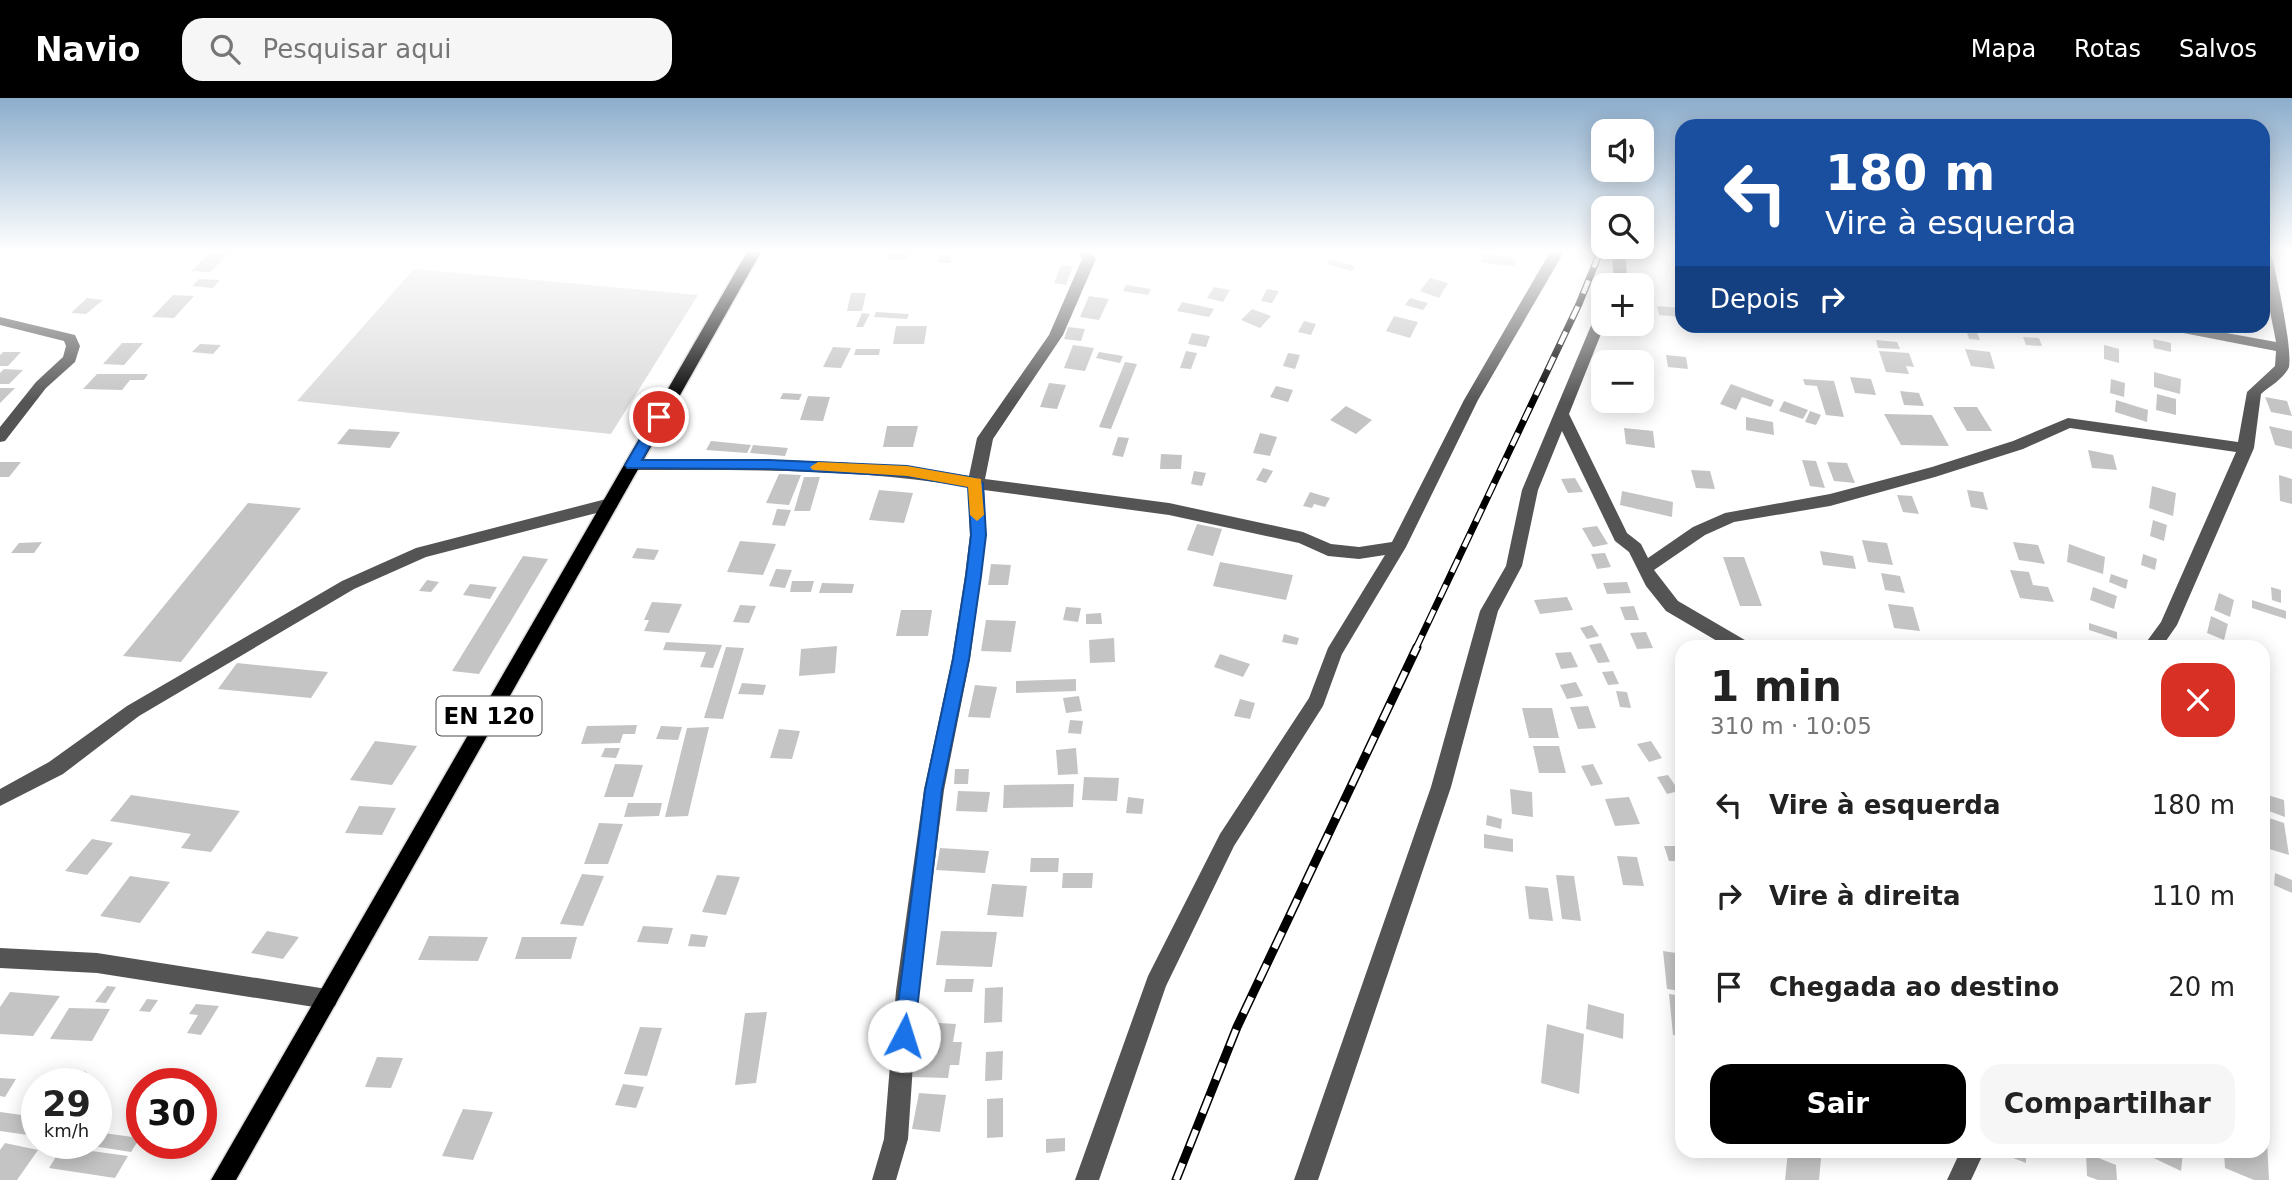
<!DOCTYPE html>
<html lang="pt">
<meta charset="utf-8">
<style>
:root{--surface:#fff;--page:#f6f6f6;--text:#222;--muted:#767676;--accent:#000}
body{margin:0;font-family:"DejaVu Sans",sans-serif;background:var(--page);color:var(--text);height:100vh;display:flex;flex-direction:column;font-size:26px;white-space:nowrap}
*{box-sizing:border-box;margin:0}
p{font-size:23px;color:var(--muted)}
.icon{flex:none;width:38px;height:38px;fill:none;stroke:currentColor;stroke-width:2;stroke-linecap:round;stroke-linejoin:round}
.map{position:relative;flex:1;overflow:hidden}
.side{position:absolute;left:1675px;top:542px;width:595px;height:518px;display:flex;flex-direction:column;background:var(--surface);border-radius:21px;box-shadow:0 4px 18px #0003}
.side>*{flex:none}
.hud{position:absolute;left:1675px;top:21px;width:595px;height:214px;border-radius:21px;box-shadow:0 4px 18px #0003;background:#1a4fa0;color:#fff;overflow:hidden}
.controls{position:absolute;left:1591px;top:21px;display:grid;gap:14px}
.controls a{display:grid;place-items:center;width:63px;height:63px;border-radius:14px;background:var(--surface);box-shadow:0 4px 18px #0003;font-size:35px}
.speed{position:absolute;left:21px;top:970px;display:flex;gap:14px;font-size:35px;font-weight:700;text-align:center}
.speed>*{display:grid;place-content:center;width:91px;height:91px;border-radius:50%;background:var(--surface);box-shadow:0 4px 18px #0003;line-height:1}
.speed small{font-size:18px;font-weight:400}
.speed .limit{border:10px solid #d22;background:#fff;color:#111}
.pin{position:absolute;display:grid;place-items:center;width:60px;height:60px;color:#fff;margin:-30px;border:4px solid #fff;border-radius:50%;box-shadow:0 2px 7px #0007}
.me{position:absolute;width:77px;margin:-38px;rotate:5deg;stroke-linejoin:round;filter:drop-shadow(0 0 5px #0008)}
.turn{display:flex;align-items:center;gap:24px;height:147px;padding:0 35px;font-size:32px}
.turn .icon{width:91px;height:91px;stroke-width:2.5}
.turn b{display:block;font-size:49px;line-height:60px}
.then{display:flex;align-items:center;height:66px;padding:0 35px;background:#0003;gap:14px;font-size:26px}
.round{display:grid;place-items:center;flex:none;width:74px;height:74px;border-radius:21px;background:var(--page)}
.overview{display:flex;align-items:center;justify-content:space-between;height:119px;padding:0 35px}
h1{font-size:42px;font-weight:700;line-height:52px}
.primary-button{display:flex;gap:14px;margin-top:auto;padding:14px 35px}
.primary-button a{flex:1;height:80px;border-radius:21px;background:var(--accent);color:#fff;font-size:28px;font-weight:700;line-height:80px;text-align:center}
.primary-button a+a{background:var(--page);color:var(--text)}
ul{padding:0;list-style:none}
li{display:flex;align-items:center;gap:21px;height:91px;padding:0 35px}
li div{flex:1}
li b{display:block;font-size:26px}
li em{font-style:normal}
header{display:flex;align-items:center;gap:42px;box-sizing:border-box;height:98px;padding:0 35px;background:var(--accent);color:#fff}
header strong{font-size:33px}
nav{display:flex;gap:38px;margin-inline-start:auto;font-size:24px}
.search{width:490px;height:63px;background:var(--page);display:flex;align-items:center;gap:18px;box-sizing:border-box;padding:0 24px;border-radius:21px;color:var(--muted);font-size:26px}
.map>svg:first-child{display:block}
.green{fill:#dbdbdb}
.building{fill:#c4c4c4}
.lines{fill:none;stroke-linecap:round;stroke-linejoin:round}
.major-casing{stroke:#dbdbdb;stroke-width:3}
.minor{fill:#545454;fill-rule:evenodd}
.major{fill:#000;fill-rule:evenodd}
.rail-far1-casing{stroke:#000;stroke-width:7}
.rail-casing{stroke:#000;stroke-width:9}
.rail-far1{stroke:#fff;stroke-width:4.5;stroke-dasharray:14;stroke-linecap:butt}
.rail{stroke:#fff;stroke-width:6;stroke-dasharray:18;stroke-linecap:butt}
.route{fill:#1a73e8;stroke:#114b97;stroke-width:2}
.slow{fill:#f59e0b}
.labels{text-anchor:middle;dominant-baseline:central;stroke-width:5;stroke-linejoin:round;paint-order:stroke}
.shield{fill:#fff;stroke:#4c4c4c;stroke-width:2}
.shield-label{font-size:23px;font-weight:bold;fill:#000}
</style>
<header>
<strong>Navio</strong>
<div class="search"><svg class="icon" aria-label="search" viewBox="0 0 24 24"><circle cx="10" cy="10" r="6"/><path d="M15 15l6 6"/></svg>Pesquisar aqui</div>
<nav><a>Mapa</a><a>Rotas</a><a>Salvos</a></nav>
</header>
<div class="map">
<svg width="2292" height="1082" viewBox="0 0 2292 1082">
<rect width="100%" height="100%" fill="#fff"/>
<path class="green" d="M414,171L698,197L611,336L297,303Z"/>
<path class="building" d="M211,154L230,155L210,174L191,173Z
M888,154H907V161L888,162Z
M1482,155L1516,160L1515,169L1481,164Z
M939,157H952L951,165H938Z
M1330,161L1355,168L1352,173L1326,166Z
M1061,167L1073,168L1066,187L1054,185Z
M1430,180L1448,185L1439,200L1420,193Z
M199,181L220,182L213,190L192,188Z
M1126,187L1151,191L1148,197L1123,193Z
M1214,189L1230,192L1223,204L1207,200Z
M1267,191L1279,193L1272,205L1261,203Z
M851,195H866L862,213H847Z
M173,197L194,198L174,220L152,219Z
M1089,198L1109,201L1099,222L1080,219Z
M87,200L103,202L86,216L71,215Z
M1410,200L1428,205L1423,212L1405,207Z
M1182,204L1214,211L1209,219L1177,213Z
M1657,208L1682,210V219L1659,217Z
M1252,211L1271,218L1260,230L1241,222Z
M876,214L909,216L907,221L874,219Z
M862,215L870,216L863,229H856Z
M1394,218L1418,224L1410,240L1386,233Z
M1304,223L1316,226L1311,237L1298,234Z
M896,228H927L924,246H893Z
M1965,228L1975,229L1980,242L1969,241Z
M1068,229L1085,231L1081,243L1064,241Z
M1192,235L1210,238L1206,249L1188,246Z
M2023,239L2039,240L2042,248L2026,247Z
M2153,241L2171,245V254L2154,250Z
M1876,242L1897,244L1900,251L1878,250Z
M122,245H143L124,267L103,266Z
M200,246L221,247L213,256L192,254Z
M1073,247L1094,250L1085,273L1064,270Z
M2104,247L2119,251V265L2104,261Z
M833,249L851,250L841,270L823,269Z
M856,251H880L879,257H854Z
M1965,251L1990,254L1995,271L1971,268Z
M1186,253L1197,255L1191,271L1180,270Z
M1879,253L1909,255L1914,269L1906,268L1909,276L1886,274Z
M3,254H21L8,268H0V257Z
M1099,254L1123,258L1120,265L1096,260Z
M1288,255L1300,257L1295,271L1283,268Z
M1666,257L1686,259L1688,271L1668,269Z
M1125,264L1137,266L1111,331L1099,329Z
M4,271L23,272L9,286H0V275Z
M2154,274L2181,281L2180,296L2154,289Z
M97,276H148L144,282H130L122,292L83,291Z
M1850,279L1871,281L1876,297L1855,295Z
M1803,281L1834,283L1844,319L1826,317L1817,288L1805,287Z
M2111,281L2125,285L2124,299L2110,295Z
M1049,285L1066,287L1057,311L1040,309Z
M1731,286L1774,302L1771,309L1742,299L1736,312L1720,306Z
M1276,288L1293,292L1288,304L1270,299Z
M0,290H15L0,305Z
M1900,293L1919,295L1924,308L1904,307Z
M783,295L802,296L799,302L780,301Z
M2157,296L2176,301V317L2156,312Z
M808,298L830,299L823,323L800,322Z
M2265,299L2287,303L2292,318L2271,314Z
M2116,302L2148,312L2147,324L2115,314Z
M1784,303L1808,312L1803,321L1779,313Z
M1346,308L1372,322L1356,336L1330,322Z
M1953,309H1977L1992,333H1967Z
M1810,313L1821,317L1816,327L1805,324Z
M1884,316L1932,317L1949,348L1901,347Z
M1746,319L1773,324L1774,337L1746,332Z
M887,328H918L913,349H883Z
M2269,328L2292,333V351L2275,347Z
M1624,330L1653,333L1655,350L1626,346Z
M349,331L400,334L390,350L337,346Z
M1260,335L1277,339L1270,358L1253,355Z
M1118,339L1129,340L1123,359L1112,357Z
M711,343L751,347L747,355L706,352Z
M753,347L788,350L785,358L750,355Z
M2088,352L2113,357L2117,372L2092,370Z
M1161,356L1182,357L1181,371H1160Z
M1802,362L1816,363L1825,390L1810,388Z
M0,364H21L9,379H0Z
M1827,364L1847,365L1855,385L1834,383Z
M1263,370L1273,373L1266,385L1256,382Z
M1691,372L1710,373L1715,391L1696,390Z
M1194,373L1206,375L1202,388L1191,386Z
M779,376L801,377L789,407L766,405Z
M2279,377L2292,381V406L2280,403Z
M804,379H820L810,413H794Z
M1575,380L1583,394L1568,395L1561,381Z
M2152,388L2176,395L2173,418L2149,410Z
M879,392L913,395L904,425L869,422Z
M1967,392L1983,394L1988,412L1971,409Z
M1622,393L1673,404L1672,419L1620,407Z
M1310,394L1330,400L1325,409L1314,406L1312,410L1303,408Z
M1897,397L1912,398L1919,416L1903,414Z
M248,405L301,410L181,564L123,558Z
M777,411L791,412L785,428L772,427Z
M2153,422L2167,427L2164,443L2150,438Z
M1197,426L1222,431L1213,458L1187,452Z
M1597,428L1608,446L1593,449L1582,430Z
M1862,442L1887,445L1893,467L1868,464Z
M740,443L776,446L763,477L727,474Z
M42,444L34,455H11L19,445Z
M2013,444L2038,447L2045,466L2019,462Z
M2069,446L2105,459L2103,476L2067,464Z
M637,450L659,452L654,462L632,460Z
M1820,453L1853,458L1856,471L1823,467Z
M1605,455L1611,469L1597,471L1591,456Z
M2143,456L2157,461L2155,472L2141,467Z
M523,458L548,461L479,576L452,573Z
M1723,459H1744L1762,508H1740Z
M1220,464L1293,477L1286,502L1213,488Z
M991,466L1011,467L1008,487H988Z
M776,471L792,472L785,490L769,488Z
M2010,472L2029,474L2033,487L2048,489L2054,504L2020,500Z
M1881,475L1900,478L1905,495L1885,492Z
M2111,476L2128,482L2126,491L2109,484Z
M427,482L439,484L431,494L419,493Z
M792,483H814L811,494H790Z
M1627,484L1631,495L1607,496L1603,485Z
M822,485L854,486L852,495H819Z
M470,486L497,489L490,501L463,497Z
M2093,489L2117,498L2114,511L2090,502Z
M2271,489L2281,492V505L2272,502Z
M2219,495L2234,502L2230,519L2214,512Z
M1567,499L1573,512L1540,516L1534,502Z
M2252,502L2286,513V521L2252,510Z
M652,504L682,506L669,535L644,533L649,522H644Z
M1888,506L1913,509L1920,533L1894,530Z
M740,507L756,508L749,525L733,524Z
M1634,508L1639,522H1625L1620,509Z
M1066,509L1081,510L1078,524L1063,522Z
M901,512H932L928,538H896Z
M1101,515L1102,526H1086V516Z
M2211,518L2228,526L2224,542L2207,535Z
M986,522L1016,523L1011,554L981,553Z
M2089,525L2117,534V541L2089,532Z
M1592,527L1599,538L1587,541L1580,530Z
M1646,534L1653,550L1637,551L1630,535Z
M1284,536L1299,540L1297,547L1282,544Z
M1114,540L1115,564L1090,565L1089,542Z
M666,544L722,547L713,570L700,569L706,554L663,552Z
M1601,545L1610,564L1598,565L1589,547Z
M837,548L835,575L799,578L801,551Z
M726,549L744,550L723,621L704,620Z
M1571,554L1578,569L1561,571L1555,555Z
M1220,556L1250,566L1243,579L1214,569Z
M237,565L328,574L311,600L218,591Z
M1613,573L1619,586L1608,587L1602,574Z
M1076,581V593L1016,595V583Z
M1576,584L1583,598L1567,601L1560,587Z
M742,585L766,587L763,597L738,596Z
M975,587L997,589L990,620L968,619Z
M1616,593L1627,594L1631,610L1620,609Z
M1079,598L1082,613L1066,615L1063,600Z
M1240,601L1255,605L1250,621L1234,618Z
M1588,608L1596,630L1578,631L1570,609Z
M1522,610H1552L1559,640H1529Z
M1070,622L1083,623L1081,636L1068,635Z
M637,627L635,636H623L620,645L581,646L587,628Z
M661,628L682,629L678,642L656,641Z
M709,629L688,718L665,719L687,630Z
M779,631L800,633L792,661L770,660Z
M375,643L417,648L392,687L350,682Z
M1651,643L1662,660L1649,664L1637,646Z
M1533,648H1559L1566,675H1539Z
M605,650H620L616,660L601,659Z
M1076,650L1078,676L1058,677L1056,652Z
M615,666L643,667L633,699H604Z
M1593,666L1603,686L1591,688L1581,668Z
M955,671H969L968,686H954Z
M1668,677L1679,693L1667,696L1657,679Z
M1084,679L1119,680L1117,703L1082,702Z
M1074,686L1073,709L1003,710L1004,687Z
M1510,691L1532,694L1533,719L1512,716Z
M958,693L990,694L987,714L956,713Z
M2264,696L2284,702L2285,719L2266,712Z
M131,697L240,713L211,754L181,750L191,736L110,723Z
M1128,699L1144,701L1142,716L1126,715Z
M1629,699L1640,726L1615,728L1605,701Z
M628,705H662L659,718L624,719Z
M359,708L396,710L382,737L345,735Z
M1487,717L1502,721L1501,731L1486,727Z
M2263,718L2284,725L2289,757L2263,749Z
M599,725L623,726L608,766H584Z
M1484,736L1513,741V754L1484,750Z
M92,741L113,745L87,777L65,773Z
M1664,748H1682V763H1669Z
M940,750L989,753L985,775L936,772Z
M1617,758L1637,759L1644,788L1623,787Z
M1031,760H1059L1058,774H1030Z
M1063,775H1093L1092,790H1062Z
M2275,775L2292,782V795L2274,787Z
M582,776L604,778L583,828L560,826Z
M717,777L740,779L726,817L702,814Z
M1556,777L1574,778L1581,823L1562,821Z
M130,778L170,784L140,825L100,818Z
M992,786L1027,788L1023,819L987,817Z
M1525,788L1548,790L1553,823L1529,821Z
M643,828L673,830L668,846L637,844Z
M267,833L299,839L283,861L251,855Z
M941,833L997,834L992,869L936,867Z
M691,836L708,838L705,849L688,848Z
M429,838L488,839L478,863L418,862Z
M522,839H577L571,861H515Z
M1663,853L1682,856V893L1667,891Z
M946,881H974L972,894H944Z
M107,888L116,889L106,905L95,904Z
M1003,889L1002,924L984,925L985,890Z
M10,894L60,898L33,938L0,936V909Z
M1669,896L1682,898V938L1673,937Z
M147,901L158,902L150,914L139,913Z
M196,906L219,908L201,937L187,935L198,917L189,916Z
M1588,906L1624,916L1623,941L1586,931Z
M69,910L110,911L92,943L50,941Z
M767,914L756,985L735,987L745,915Z
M921,924L956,926L953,944H962L959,967H950L948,980L912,979Z
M1547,926L1584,936L1579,996L1541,985Z
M640,929L662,930L647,978L624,976Z
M1003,953L1002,982L985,983L986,954Z
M377,959L403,960L391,990L365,989Z
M69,970L87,974L78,985H58Z
M0,980L16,981L5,999L0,998Z
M623,986L644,989L636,1010L615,1007Z
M919,995L946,997L940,1034L912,1031Z
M1003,1000V1039L987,1040V1001Z
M463,1011L493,1014L473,1062L442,1058Z
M0,1014L37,1019V1035L35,1038L0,1033Z
M96,1034L140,1040L131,1054L80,1046L96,1045Z
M1065,1040V1053L1046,1055V1041Z
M2263,1041L2267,1043L2269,1082H2254L2225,1070L2224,1054H2263Z
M5,1045L38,1052L17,1082H0V1052Z
M62,1049L128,1058L115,1080L49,1070Z
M1788,1054H1805L1821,1060L1819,1082H1785Z
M1998,1054H2026V1065Z
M2141,1054H2183L2181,1073Z
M2086,1055L2116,1067L2117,1082H2098L2087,1078Z"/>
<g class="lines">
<defs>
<path id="major" d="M747,154H761L236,1082H211Z"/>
</defs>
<use href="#major" class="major-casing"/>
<path class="minor" d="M1078,154H1091L1096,161L1063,237L993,341L985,381L1169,405L1303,434L1331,446L1359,449L1392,444L1464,302L1550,154H1564L1478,302L1406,449L1342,556L1323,608L1234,748L1166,888L1099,1082H1075L1148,878L1220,736L1309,600L1328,550L1385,457L1359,461L1328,458L1299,445L1169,417L984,392L986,437L981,478L970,561L944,692L918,893L908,1041L896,1082H872L884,1041L896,893L924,692L952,561L965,478L970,437L968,389C857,370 744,372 632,372L624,367L632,362C745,362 858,359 969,378L977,340L1049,237L1082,161Z
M1614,154H1628C1623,167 1630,178 1626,187H1612C1616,177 1610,167 1614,154Z
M2263,154H2270L2273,163C2279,189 2292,250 2289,269C2284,281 2270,288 2261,296L2254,350L2177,527L2161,550H2142L2161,524L2236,354L2070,330L2023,351L1935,379L1830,408L1734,424L1705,437L1654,472L1678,503L1750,545L1753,550H1729L1666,513L1646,488L1629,454L1615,443L1562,333L1538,392L1522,468L1498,513L1451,689L1318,1082H1294L1431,689L1480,513L1506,468L1522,392L1598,211L1603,210V226H1605L1569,316L1627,435L1641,446L1648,460L1693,429L1725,415L1830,396L1932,369L2013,343L2068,320L2238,344L2247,294L2275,268L2276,253L2168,232L2161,228H2188L2276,244L2263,177Z
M0,219L75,237L80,248L75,264L46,290L5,343L0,344V329L36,284L63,259L66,248L64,243L0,227Z
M610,400L618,406L616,410L426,459L354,491L139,618L63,676L0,708V691L49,664L127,608L342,483L416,450Z
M0,850L97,855L327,891L335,894L338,901L335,908L327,911L97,875L0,870Z
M1960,1054H1984L1971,1082H1947Z"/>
<use href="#major" class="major"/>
<defs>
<path id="rail-far1" d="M1416,550L1579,206L1600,154"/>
<path id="rail" d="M1176,1082L1237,929L1417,549"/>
</defs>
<use href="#rail-far1" class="rail-far1-casing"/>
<use href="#rail" class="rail-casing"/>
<use href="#rail-far1" class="rail-far1"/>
<use href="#rail" class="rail"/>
</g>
<linearGradient id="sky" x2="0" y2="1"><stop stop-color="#8cadcc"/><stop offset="0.5" stop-color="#fff"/><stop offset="1" stop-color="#fff" stop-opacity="0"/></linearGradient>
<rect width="2292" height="305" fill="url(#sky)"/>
<path class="route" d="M659,315L666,319L642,362H769L907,368L975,380L983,385L986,437L981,478L969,561L942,692L914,938L911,945L904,948L896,945L894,938L925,692L953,561L966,478L971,437L968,389L907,378L769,371L627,370L625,367L653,319Z"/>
<path class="slow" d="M818,364L907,368L981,381L984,417L977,423L970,417L968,389L907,378L813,372L810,369Z"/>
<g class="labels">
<rect class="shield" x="436.5" y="598.5" width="105" height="39" rx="5"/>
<g class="shield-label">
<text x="489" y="618">EN 120</text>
</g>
</g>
</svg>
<div class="controls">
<a><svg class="icon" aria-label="sound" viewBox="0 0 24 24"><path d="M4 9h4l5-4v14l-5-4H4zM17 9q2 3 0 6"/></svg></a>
<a><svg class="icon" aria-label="search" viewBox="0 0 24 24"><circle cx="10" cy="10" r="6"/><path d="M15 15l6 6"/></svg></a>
<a>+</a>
<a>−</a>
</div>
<div class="speed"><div>29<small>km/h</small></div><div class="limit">30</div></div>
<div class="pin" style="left:659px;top:319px;background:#d93025"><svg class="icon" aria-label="arrive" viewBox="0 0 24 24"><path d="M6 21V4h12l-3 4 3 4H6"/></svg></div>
<svg class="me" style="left:904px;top:938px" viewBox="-20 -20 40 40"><circle r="19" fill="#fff"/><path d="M0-13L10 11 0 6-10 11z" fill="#1a73e8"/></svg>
<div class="hud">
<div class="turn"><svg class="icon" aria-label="left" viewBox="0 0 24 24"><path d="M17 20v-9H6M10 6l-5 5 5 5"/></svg><div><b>180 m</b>Vire à esquerda</div></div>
<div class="then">Depois<svg class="icon" aria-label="right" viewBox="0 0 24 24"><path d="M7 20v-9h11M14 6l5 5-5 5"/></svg></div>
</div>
<section class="side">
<div class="overview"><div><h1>1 min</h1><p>310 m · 10:05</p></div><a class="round" style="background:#d93025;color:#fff"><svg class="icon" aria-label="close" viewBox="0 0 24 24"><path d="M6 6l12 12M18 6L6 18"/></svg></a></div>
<ul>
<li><svg class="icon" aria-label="left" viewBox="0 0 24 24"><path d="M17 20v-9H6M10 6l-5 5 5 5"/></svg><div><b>Vire à esquerda</b></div><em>180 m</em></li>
<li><svg class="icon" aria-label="right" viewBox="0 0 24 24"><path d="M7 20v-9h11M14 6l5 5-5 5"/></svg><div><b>Vire à direita</b></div><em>110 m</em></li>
<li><svg class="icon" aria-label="arrive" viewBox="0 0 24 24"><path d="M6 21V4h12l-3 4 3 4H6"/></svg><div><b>Chegada ao destino</b></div><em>20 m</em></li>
</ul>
<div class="primary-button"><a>Sair</a><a>Compartilhar</a></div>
</section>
</div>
